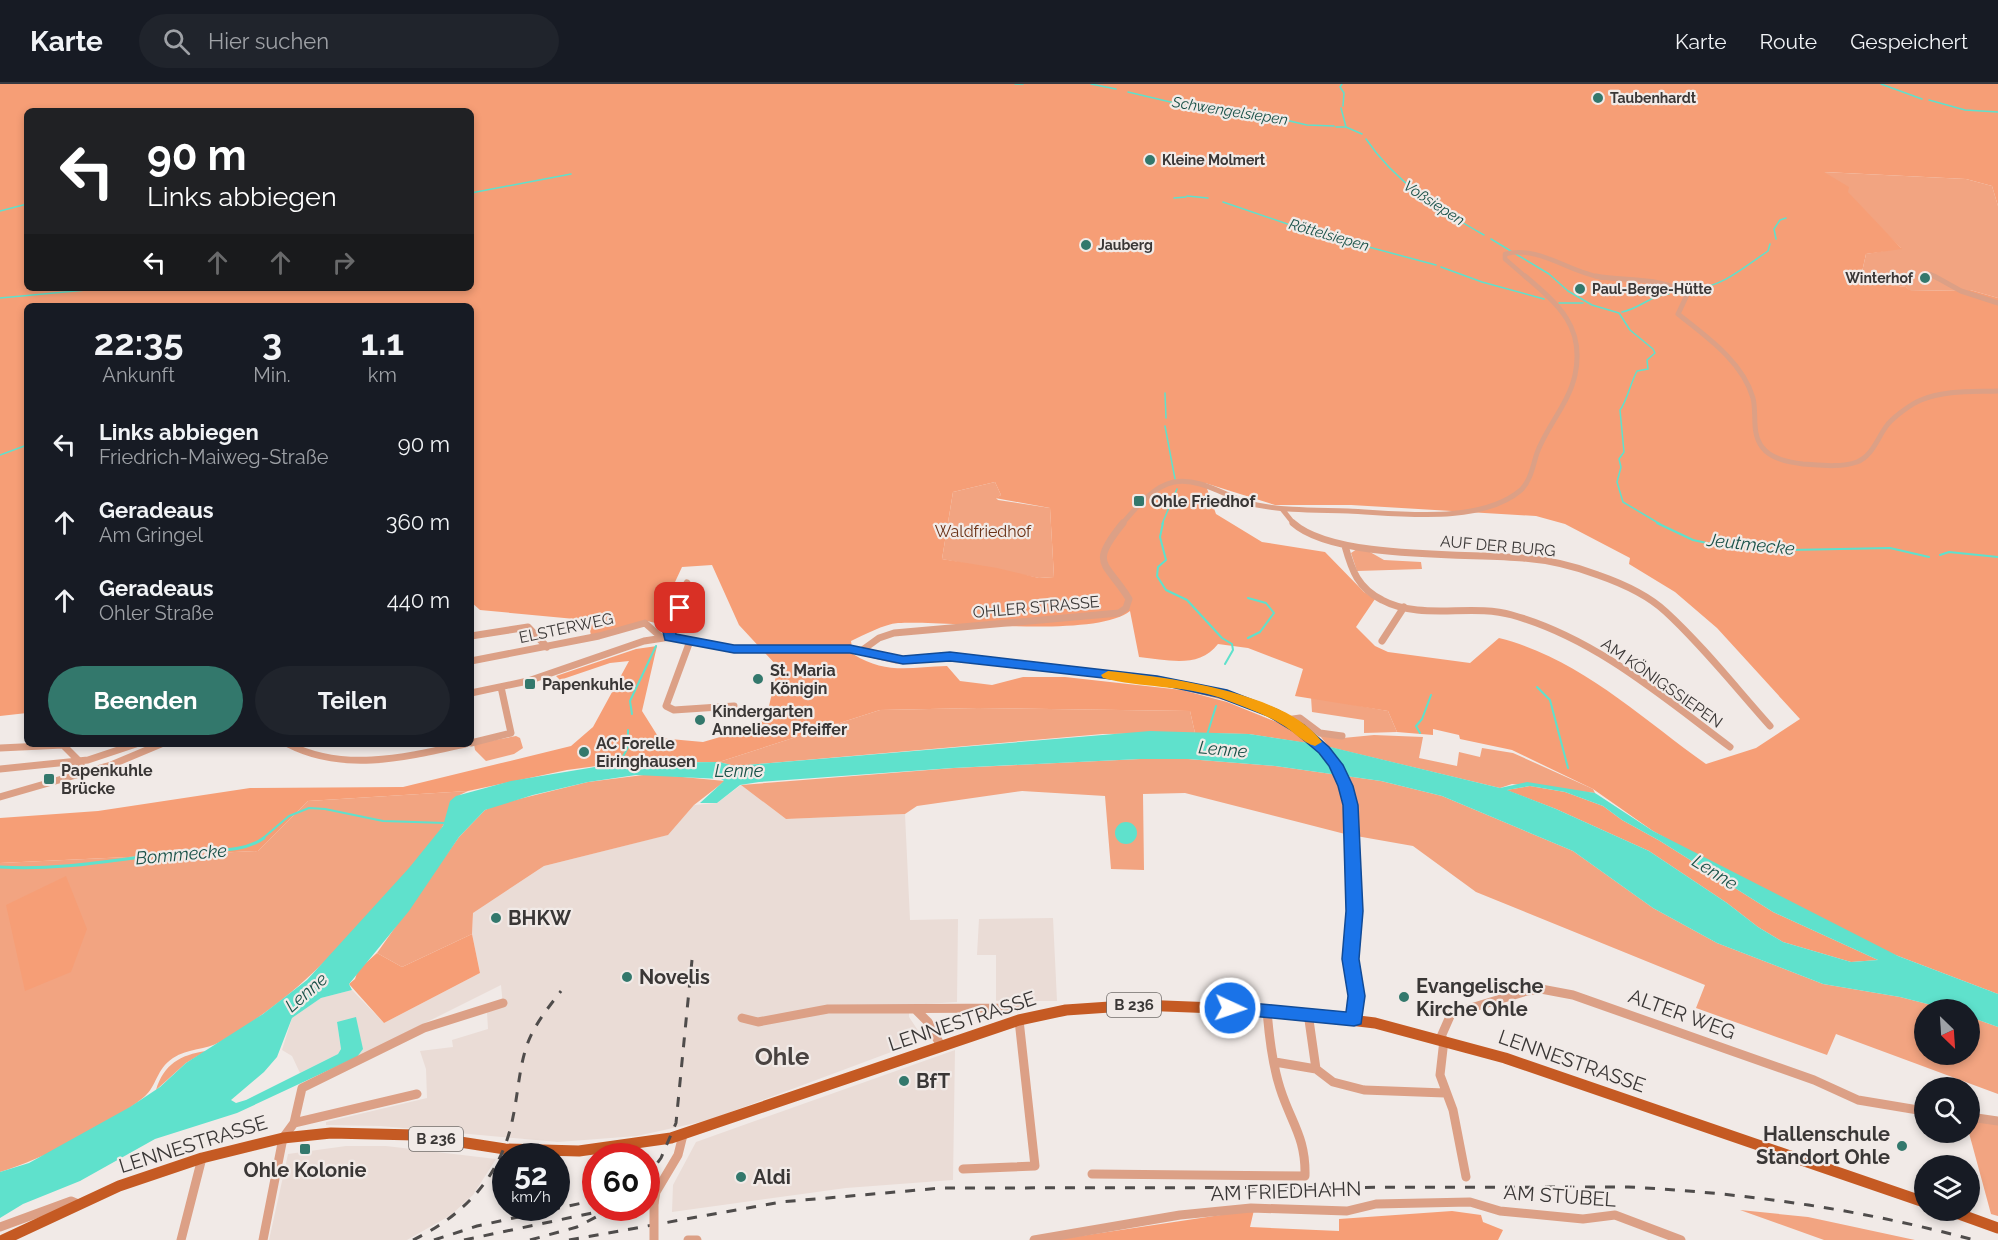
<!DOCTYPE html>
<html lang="de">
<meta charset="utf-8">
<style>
:root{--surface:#171b24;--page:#20242c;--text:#f1f3f6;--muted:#9ea1a6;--line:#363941;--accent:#33786c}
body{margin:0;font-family:Raleway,sans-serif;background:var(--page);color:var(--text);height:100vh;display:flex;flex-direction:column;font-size:22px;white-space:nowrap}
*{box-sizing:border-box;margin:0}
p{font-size:20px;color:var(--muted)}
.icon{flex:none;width:33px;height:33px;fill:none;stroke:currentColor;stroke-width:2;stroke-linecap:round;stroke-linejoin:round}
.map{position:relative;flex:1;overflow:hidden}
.details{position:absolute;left:24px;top:219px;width:450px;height:444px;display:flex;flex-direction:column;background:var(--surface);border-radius:9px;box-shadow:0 3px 9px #0003}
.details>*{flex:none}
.banner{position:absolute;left:24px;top:24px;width:450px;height:183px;border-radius:9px;box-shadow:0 3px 9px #0003;background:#202124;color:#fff;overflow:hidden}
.needle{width:39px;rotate:155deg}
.fabs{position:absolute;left:1914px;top:915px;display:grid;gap:12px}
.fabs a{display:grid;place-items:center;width:66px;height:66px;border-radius:50%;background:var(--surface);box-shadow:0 3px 9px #0003;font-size:30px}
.speed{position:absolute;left:492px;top:1059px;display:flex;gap:12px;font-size:30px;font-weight:700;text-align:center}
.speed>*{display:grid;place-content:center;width:78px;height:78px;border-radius:50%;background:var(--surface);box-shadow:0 3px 9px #0003;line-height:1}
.speed small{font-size:15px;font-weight:400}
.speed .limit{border:9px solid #d22;background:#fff;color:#111}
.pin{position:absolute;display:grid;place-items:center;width:51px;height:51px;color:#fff;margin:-26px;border-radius:12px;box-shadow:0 3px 9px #0006}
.me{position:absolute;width:66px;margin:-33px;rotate:93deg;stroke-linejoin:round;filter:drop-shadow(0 0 4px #0008)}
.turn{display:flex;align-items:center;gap:21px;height:126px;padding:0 24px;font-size:27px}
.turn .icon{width:78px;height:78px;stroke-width:2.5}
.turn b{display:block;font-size:42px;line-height:51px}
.lanes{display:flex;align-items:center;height:57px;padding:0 24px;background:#0003;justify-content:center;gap:30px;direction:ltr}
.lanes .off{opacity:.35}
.eta{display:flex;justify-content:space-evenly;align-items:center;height:102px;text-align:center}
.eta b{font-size:36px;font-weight:700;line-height:42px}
.button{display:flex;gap:12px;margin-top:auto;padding:12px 24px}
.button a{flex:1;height:69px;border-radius:36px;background:var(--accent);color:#fff;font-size:24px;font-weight:700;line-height:69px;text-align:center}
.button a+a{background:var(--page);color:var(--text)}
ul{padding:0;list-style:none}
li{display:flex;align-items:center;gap:18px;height:78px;padding:0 24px}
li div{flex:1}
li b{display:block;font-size:22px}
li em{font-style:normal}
header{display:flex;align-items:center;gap:36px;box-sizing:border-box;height:84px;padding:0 30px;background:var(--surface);border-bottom:2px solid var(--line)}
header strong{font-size:28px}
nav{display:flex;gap:33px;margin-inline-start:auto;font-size:21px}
.search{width:420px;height:54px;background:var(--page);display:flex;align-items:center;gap:15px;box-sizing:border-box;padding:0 21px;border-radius:33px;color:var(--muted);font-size:22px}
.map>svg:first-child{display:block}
.built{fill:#eadcd6}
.green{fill:#f2a481}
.forest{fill:#f69e76;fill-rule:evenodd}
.water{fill:#5fe1cc;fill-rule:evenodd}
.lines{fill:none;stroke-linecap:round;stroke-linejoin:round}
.stream-far2{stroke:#5fe1cc;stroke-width:1.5}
.stream-far1{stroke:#5fe1cc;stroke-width:2}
.stream{stroke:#5fe1cc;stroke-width:3}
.minor-far3{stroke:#dca086;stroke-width:4.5}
.minor-far2{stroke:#dca086;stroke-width:5}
.minor-far1{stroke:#dca086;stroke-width:7}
.minor{stroke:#dca086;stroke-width:9}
.major{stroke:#c55a23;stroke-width:11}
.rail{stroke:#4f4c4b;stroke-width:3;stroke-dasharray:10 10;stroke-linecap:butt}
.minor-bridge{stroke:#dca086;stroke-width:9}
.route{fill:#1a73e8;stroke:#114b97;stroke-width:1.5}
.slow{fill:#f59e0b}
.poi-dot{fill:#33786c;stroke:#f1eae7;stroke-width:2}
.labels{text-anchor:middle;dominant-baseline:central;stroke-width:4.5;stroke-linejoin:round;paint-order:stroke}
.far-poi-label{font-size:14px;font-weight:bold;fill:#3a3736;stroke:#f1eae7;text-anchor:start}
.far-water-label{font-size:15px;font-style:italic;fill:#195148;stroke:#f1eae7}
.shield{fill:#f1eae7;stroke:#716d6b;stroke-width:1.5}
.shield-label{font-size:15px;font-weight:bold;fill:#3a3736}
.poi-label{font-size:16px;font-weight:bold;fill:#3a3736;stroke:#f1eae7;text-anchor:start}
.park-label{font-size:16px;fill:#6a3217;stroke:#f1eae7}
.street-label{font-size:16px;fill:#3a3736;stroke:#f1eae7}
.water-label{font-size:18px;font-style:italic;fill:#195148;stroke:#f1eae7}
.near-poi-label{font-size:20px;font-weight:bold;fill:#3a3736;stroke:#f1eae7;text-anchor:start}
.near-street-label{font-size:20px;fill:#3a3736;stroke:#f1eae7}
.near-quarter-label{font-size:24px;font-weight:bold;fill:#494341;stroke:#f1eae7}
</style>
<header>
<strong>Karte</strong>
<div class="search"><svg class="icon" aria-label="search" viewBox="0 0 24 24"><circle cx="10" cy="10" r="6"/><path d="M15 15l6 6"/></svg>Hier suchen</div>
<nav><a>Karte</a><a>Route</a><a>Gespeichert</a></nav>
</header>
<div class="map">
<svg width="1998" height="1156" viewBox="0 0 1998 1156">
<rect width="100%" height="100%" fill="#f1eae7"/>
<path class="built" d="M741,701L786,735L905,730L910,836L958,835L957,918L909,921V933L919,948L918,958L709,1036L637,1052L558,1058L381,1042L326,1041V1038L427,1014L426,985L420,967L453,963L452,956L488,945L487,928L503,922L501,901L357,973L337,938L341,965L338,970L300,989L292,972L282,966L292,934L321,914L352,906L384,939L480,889L472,850L473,829L544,782L667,751L694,721L717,719Z
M1053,834L1057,917H996V871H977L979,835Z
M955,966L953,1096L846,1104L672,1128L673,1101L696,1058Z
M346,1062H386L496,1075L473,1111L451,1131L407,1156H269L288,1070Z"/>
<path class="green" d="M1823,88L1966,95L1992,102L1998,122V214L1970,206L1910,207L1906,203L1860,197L1866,170L1901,164Z
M995,398L1001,411L996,414L998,416L1050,424L1054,493L1039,494L942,475L953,408Z
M1357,465L1370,468L1384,476L1421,478L1422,485L1357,487L1351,469Z
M1311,613L1388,627L1397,648L1364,649V636L1312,628Z
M978,624L1190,627L1195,649L1103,650L735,682L719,678L880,626Z
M1374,651L1423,653L1419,674L1457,682L1459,668L1480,673L1482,664L1513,669L1593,705L1595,709L1512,700L1500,704L1329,663L1320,652L1343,654Z
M516,652L520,654L523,664L514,670L486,677L475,666L474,660Z
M1140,675H1188L1275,682L1381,697L1442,712L1573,767L1653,824L1717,859L1823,900L1900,913L1947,925L1924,926V970H1970V933L1998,943V1010L1836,950L1827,971L1696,924L1705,901L1476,808L1413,762L1345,750L1185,709L1143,710L1144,786L1111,785L1105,712L1022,707L917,722L905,730L786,735L741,701L954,684Z
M651,690L725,697L694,721L668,751L544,782L473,829L472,850L402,883L377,869L459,753L485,726L499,720L588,698Z
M468,707C443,717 453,728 441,745C410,787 374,827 337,865C303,901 263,933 220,958C206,966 188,964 173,974C156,985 157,1002 144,1013C107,1043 45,1074 0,1088V779L258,767L308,717Z
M206,967L186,979L156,1006C164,980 180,971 206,967Z
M1970,1036L1998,1040V1132L1991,1130L1969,1049Z
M1740,1126L1808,1133L1915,1156H1824Z"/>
<path class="forest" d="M0,0H1998V122L1992,102L1966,95L1824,88L1849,103L1848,108L1902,165L1866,170L1860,197L1906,203L1911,207L1970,206L1998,214V910L1835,848L1653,747L1593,705L1512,666L1460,655L1459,651L1433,645V651L1397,648L1388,627L1295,612L1303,585L1248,564L1218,560C1199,585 1168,576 1139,573L1130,527C1095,555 949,536 898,539C884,540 864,551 851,557L853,570C886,591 911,583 947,582L960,597L992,601L1023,593H1065L1182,606L1227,618L1289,643L1306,659L1249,650L1195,649L1190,627L978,624L880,626L719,678L619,679L567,686L468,707L308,717L258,767L0,779V734L98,727L250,704L403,703L571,662L593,643L629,577L610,579L560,596L556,592L636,565L657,562L642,627L659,654L703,658L744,646L766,635L778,583L739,541L712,481L682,483L663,524L660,540L647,537L591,552L590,546L575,535L480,526L471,518V222H27V629L0,632ZM27,27H471V204H27ZM995,398L1001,411L995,414L1050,424L1054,493L1039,494L997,484L942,475L953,408ZM1205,399L1275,421H1351L1536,432L1565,440L1630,474L1629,480L1675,508L1717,544L1800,635L1756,664L1706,680C1640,633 1579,574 1499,554L1470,579L1388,568L1375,562L1356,543L1375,515L1364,508L1325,468L1262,458L1216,430Z
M1530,702L1565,708L1603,722L1622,736L1660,757L1773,828L1878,876L1851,878L1783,858L1758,843L1727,819L1649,767L1556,725L1506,706Z
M66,792L87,845L71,888L25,907L6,821Z
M472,850L480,889L384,939L349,900L355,895L358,886L377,869L402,883Z
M1254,1126L1250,1143L1339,1147V1135L1452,1127L1481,1131L1483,1138L1503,1146L1498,1156H1054Z"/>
<path class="water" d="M1150,647L1249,650L1322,661L1500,704L1527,698L1595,709L1653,747L1898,872L1998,910V943L1970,933V926L1947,925L1900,913L1823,900L1717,859L1653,824L1573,767L1442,712L1381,697L1275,682L1188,675H1140L953,684L759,698L740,701L717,719H700L724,697L721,695L636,691L588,698L533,711L485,726L459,753L409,827L349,900L352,906L321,914L292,934L277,973L264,988L231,1016L236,1019L246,1016L338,970L341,965L337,938L356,933L363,965L357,973L237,1029L155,1055L80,1097L23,1120L0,1134V1088L29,1079L130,1023L160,1003L186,979L263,930L307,896L409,784L443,742L450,717L456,712L511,697L619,679L719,678L735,682ZM1530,702L1565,708L1603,722L1622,736L1660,757L1773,828L1878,876L1851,878L1783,858L1758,843L1727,819L1649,767L1556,725L1507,706Z
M1115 749a11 11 0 1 1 22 0a11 11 0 1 1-22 0Z"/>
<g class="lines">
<path class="stream-far2" d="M1015,0H1023
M1091,0L1116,5
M1342,0L1340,3L1344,9L1343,22
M1881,0L1922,15
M1128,8L1196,24L1247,27L1307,41L1334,42
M1929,16L1965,26L1998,28
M1341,24L1346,43L1362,50
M1336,43H1345
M1366,55C1396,99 1438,125 1484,151
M471,109L571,90
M1187,112L1208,114
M1174,114L1186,113
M1223,118L1305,146L1436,181
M0,127L27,120
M1491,155L1549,190L1568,207L1592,221L1619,229L1630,246L1653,265L1655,269L1647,276L1648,285L1637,287C1631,298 1626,319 1620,326L1624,368L1619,375L1621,383L1617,398L1623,418L1660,440
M1776,155L1774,145L1780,136L1786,134
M1441,183L1482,198L1544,215
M1693,205C1723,203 1744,183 1768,167L1770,160
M0,214L108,204
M1559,219H1583
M1622,228C1639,225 1651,211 1669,210
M1165,309L1166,334
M1165,342L1175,395
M0,371L27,361
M1162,440L1177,405"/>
<path class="stream-far1" d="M1163,439L1160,453L1166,476L1158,483L1157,492L1166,506L1187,516L1222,554L1232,560L1233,566L1225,580
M1657,439L1693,456L1716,461L1772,460L1790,466L1890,464L1929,473
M1940,471L1949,468L1998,473
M1248,514L1266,519L1274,529L1260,548L1248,554
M663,540L664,532
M1537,603L1550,616L1568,684
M632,630L630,617L656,562
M1420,649L1416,642L1422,635L1431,611
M1207,651L1216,622
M619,680L628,663V646
M262,755L289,732L309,724L325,725L383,737L445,739"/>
<path class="stream" d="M0,783C61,787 119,775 179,768C207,764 240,771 264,754"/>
<path class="minor-far3" d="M1930,190L1937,194
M1527,194L1505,175V170C1540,161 1571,190 1605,194"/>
<path class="minor-far2" d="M1596,192C1624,198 1664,192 1687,211L1678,230C1706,252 1743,278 1753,314C1757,330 1751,348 1762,363C1771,375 1788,378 1803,380C1819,381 1840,384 1857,378C1873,372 1878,352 1888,340C1895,332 1911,320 1921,316C1945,306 1973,308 1998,307
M1934,192L1961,207L1998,219
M1282,425L1294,440
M1122,440C1135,425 1153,402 1174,398C1203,393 1230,416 1257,421C1287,427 1318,426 1348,427C1398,429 1480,441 1521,406C1531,396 1533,381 1537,369C1547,342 1569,319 1575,291C1585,243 1559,221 1525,192"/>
<path class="minor-far1" d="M1293,439C1334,476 1468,469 1523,474C1549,476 1574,482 1598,491C1621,499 1648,511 1666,528C1703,562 1736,604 1770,642
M1345,462C1352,487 1358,504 1382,516C1421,537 1471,519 1512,531C1595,554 1663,613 1730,663
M471,552L528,543L547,563
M670,553C669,541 674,537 679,526C682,517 682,509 687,499
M690,557L666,622L674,626L734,622
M1382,557L1404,523
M861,567L879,554L894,549L1119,529L1126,524L1129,515C1106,477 1088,482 1123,439
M471,577L599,552L645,539L662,554
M471,609L528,597L644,557L670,553L734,565H850L896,576L950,573L1157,596L1251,619L1286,636L1313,656L1335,681L1346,703L1350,721L1351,755
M1286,636L1300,634L1320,649L1342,652
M471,659L511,649L501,603
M288,660C344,689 407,673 465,660
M0,664L63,661L79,677L85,689
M0,685L88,676L136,660
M0,713L111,681L161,660"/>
<path class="minor" d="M1351,754L1354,827L1350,875L1356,912L1354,935
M915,925L928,938L941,962
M1308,929L1316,985
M742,934L758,938L828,925L1012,924L1026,919
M1440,955L1451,930L1527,907L1541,905L1573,911L1814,996L1858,1016L1924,1027
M1444,956L1440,991L1453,1026L1466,1093
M1275,978L1316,985L1333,998L1364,1006L1445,1009
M1970,1033L1998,1037
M294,1039L417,1010
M963,1085L1035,1082L1019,936
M1092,1090L1305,1092C1306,1053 1291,1039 1280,1004C1272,979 1269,952 1267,926
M654,1119L656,1108L678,1071L683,1051
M0,1143L71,1117L78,1120
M181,1156L202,1074
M263,1156L283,1054L294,1039L302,1004L424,944L503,919
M688,1156H697
M1034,1156L1180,1131L1251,1124L1347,1127L1376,1120L1470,1118L1500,1127L1583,1135L1615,1131L1681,1156"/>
<path class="major" d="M1948,1126L1998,1144
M3,1156L119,1102L202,1074L283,1054L331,1049L415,1051L505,1065L579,1067L671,1054L1019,936L1066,926L1139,921L1267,926L1375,939L1505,974L1924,1118"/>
<path class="rail" d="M646,1095L661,1074L676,1039L692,876
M413,1156C465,1131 502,1091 513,1033C518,1010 519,984 527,961C534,941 548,924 561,907
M434,1156L477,1142L596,1116
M464,1156L592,1129
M530,1156L577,1143L613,1124
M569,1156L781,1118L942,1104L1628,1103C1746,1109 1860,1125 1974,1156"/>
<path class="minor-bridge" d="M654,1119V1156"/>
</g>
<path class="route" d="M680,520L687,524L675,544L676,550L734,561H850L903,572L950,568L1157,592L1227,606L1278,626L1304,641L1329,663L1343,681L1353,702L1358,721L1363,827L1359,875L1365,912L1361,940L1354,942L1230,930L1224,929L1222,924L1224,919L1230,917L1346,928L1348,912L1342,875L1346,827L1343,721L1338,702L1329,682L1319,669L1293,647L1268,632L1218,613L1157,600L950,577L903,580L850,569H734L665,556L662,544L675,521Z"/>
<path class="slow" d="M1108,587C1165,593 1287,608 1322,658L1315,662C1303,659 1292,646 1281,640C1262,629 1242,622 1221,614C1183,601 1141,604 1103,594L1101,591Z"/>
<g class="poi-dot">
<circle cx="1598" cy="14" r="6"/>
<circle cx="1150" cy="76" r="6"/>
<circle cx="1086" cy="161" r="6"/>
<circle cx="1925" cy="194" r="6"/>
<circle cx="1580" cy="205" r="6"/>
<rect x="1133" y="411" width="12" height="12" rx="3"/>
<circle cx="758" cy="595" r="6"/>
<rect x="524" y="594" width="12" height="12" rx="3"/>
<circle cx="700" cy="636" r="6"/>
<circle cx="584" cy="668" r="6"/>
<rect x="43" y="689" width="12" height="12" rx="3"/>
<circle cx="496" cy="834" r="6"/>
<circle cx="627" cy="893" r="6"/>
<circle cx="1404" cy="913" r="6"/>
<circle cx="904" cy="997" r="6"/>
<circle cx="1902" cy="1062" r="6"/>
<rect x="299" y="1059" width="12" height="12" rx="3"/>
<circle cx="741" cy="1093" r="6"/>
</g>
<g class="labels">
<g class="far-poi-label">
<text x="1610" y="14">Taubenhardt</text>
<text x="1162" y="76">Kleine Molmert</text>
<text x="1098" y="161">Jauberg</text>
<text x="1913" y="194" text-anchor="end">Winterhof</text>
<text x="1592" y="205">Paul-Berge-Hütte</text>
</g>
<g class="far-water-label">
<text transform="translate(1230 27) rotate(9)">Schwengelsiepen</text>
<text transform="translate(1434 119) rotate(33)">Voßsiepen</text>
<text transform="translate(1329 151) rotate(16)">Röttelsiepen</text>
</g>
<g class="shield">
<rect x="1107" y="909" width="54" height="24" rx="4.5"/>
<rect x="409" y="1043" width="54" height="24" rx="4.5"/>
</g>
<g class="shield-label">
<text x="1134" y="921">B 236</text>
<text x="436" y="1055">B 236</text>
</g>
<g class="poi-label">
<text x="1151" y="417">Ohle Friedhof</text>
<text x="770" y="586">St. Maria<tspan x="770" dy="18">Königin</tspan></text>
<text x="542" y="600">Papenkuhle</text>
<text x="712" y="627">Kindergarten<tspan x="712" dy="18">Anneliese Pfeiffer</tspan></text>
<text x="596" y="659">AC Forelle<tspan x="596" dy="18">Eiringhausen</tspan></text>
<text x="61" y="686">Papenkuhle<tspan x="61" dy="18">Brücke</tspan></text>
</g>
<g class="park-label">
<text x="983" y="447">Waldfriedhof</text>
</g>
<g class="street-label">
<text transform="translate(1498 462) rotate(5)">AUF DER BURG</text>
<text transform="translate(1036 523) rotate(-5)">OHLER STRASSE</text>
<text transform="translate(566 544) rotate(-12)">ELSTERWEG</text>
<text transform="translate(1662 599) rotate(35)">AM KÖNIGSSIEPEN</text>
</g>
<g class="water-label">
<text transform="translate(1751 460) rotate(6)">Jeutmecke</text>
<text transform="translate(1223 665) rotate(5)">Lenne</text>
<text x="739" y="686">Lenne</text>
<text transform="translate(181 770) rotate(-5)">Bommecke</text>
<text transform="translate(1715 788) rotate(32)">Lenne</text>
<text transform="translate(306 908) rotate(-41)">Lenne</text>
</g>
<g class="near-poi-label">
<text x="508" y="834">BHKW</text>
<text x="639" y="893">Novelis</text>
<text x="1416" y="902">Evangelische<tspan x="1416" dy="23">Kirche Ohle</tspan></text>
<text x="916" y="997">BfT</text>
<text x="1890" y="1050" text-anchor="end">Hallenschule<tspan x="1890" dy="23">Standort Ohle</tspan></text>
<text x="305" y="1086" text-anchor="middle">Ohle Kolonie</text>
<text x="753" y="1093">Aldi</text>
</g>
<g class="near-street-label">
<text transform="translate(1682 930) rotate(20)">ALTER WEG</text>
<text transform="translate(962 937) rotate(-18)">LENNESTRASSE</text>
<text transform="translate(1572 977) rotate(19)">LENNESTRASSE</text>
<text transform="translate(193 1060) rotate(-17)">LENNESTRASSE</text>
<text transform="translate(1286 1107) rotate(-2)">AM FRIEDHAHN</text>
<text transform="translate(1560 1112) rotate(4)">AM STÜBEL</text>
</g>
<g class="near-quarter-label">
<text x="782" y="972">Ohle</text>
</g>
</g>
</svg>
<div class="fabs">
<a><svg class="needle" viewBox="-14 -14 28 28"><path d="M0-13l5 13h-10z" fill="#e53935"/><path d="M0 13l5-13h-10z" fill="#9ea1a6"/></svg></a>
<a><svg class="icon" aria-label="search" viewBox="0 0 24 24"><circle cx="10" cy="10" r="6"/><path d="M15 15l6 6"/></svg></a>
<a><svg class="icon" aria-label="layers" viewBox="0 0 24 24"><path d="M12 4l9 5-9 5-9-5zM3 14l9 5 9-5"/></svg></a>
</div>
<div class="speed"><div>52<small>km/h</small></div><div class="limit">60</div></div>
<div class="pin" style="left:680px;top:524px;background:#d93025"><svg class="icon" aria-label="arrive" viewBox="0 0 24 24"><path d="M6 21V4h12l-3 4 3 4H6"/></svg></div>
<svg class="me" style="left:1230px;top:924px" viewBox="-20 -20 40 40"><circle r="17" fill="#1a73e8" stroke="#fff" stroke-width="3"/><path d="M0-11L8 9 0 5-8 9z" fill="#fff"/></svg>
<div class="banner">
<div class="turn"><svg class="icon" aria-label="left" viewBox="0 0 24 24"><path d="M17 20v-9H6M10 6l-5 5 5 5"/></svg><div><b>90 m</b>Links abbiegen</div></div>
<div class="lanes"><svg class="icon" aria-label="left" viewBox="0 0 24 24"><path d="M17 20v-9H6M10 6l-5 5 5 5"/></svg><svg class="icon off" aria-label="ahead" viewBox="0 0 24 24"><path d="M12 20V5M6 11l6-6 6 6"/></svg><svg class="icon off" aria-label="ahead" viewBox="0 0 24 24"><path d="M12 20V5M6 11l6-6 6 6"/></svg><svg class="icon off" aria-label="right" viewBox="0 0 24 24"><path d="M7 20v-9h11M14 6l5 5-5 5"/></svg></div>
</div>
<section class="details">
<div class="eta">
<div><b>22:35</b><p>Ankunft</p></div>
<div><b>3</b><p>Min.</p></div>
<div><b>1.1</b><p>km</p></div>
</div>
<ul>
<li><svg class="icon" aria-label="left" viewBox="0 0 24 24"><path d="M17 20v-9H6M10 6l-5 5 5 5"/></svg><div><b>Links abbiegen</b><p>Friedrich-Maiweg-Straße</p></div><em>90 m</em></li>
<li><svg class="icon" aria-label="ahead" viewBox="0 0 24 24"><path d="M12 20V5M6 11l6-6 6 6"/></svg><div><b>Geradeaus</b><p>Am Gringel</p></div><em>360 m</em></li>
<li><svg class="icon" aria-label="ahead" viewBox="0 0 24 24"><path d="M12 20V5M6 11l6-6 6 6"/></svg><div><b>Geradeaus</b><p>Ohler Straße</p></div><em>440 m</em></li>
</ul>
<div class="button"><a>Beenden</a><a>Teilen</a></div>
</section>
</div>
